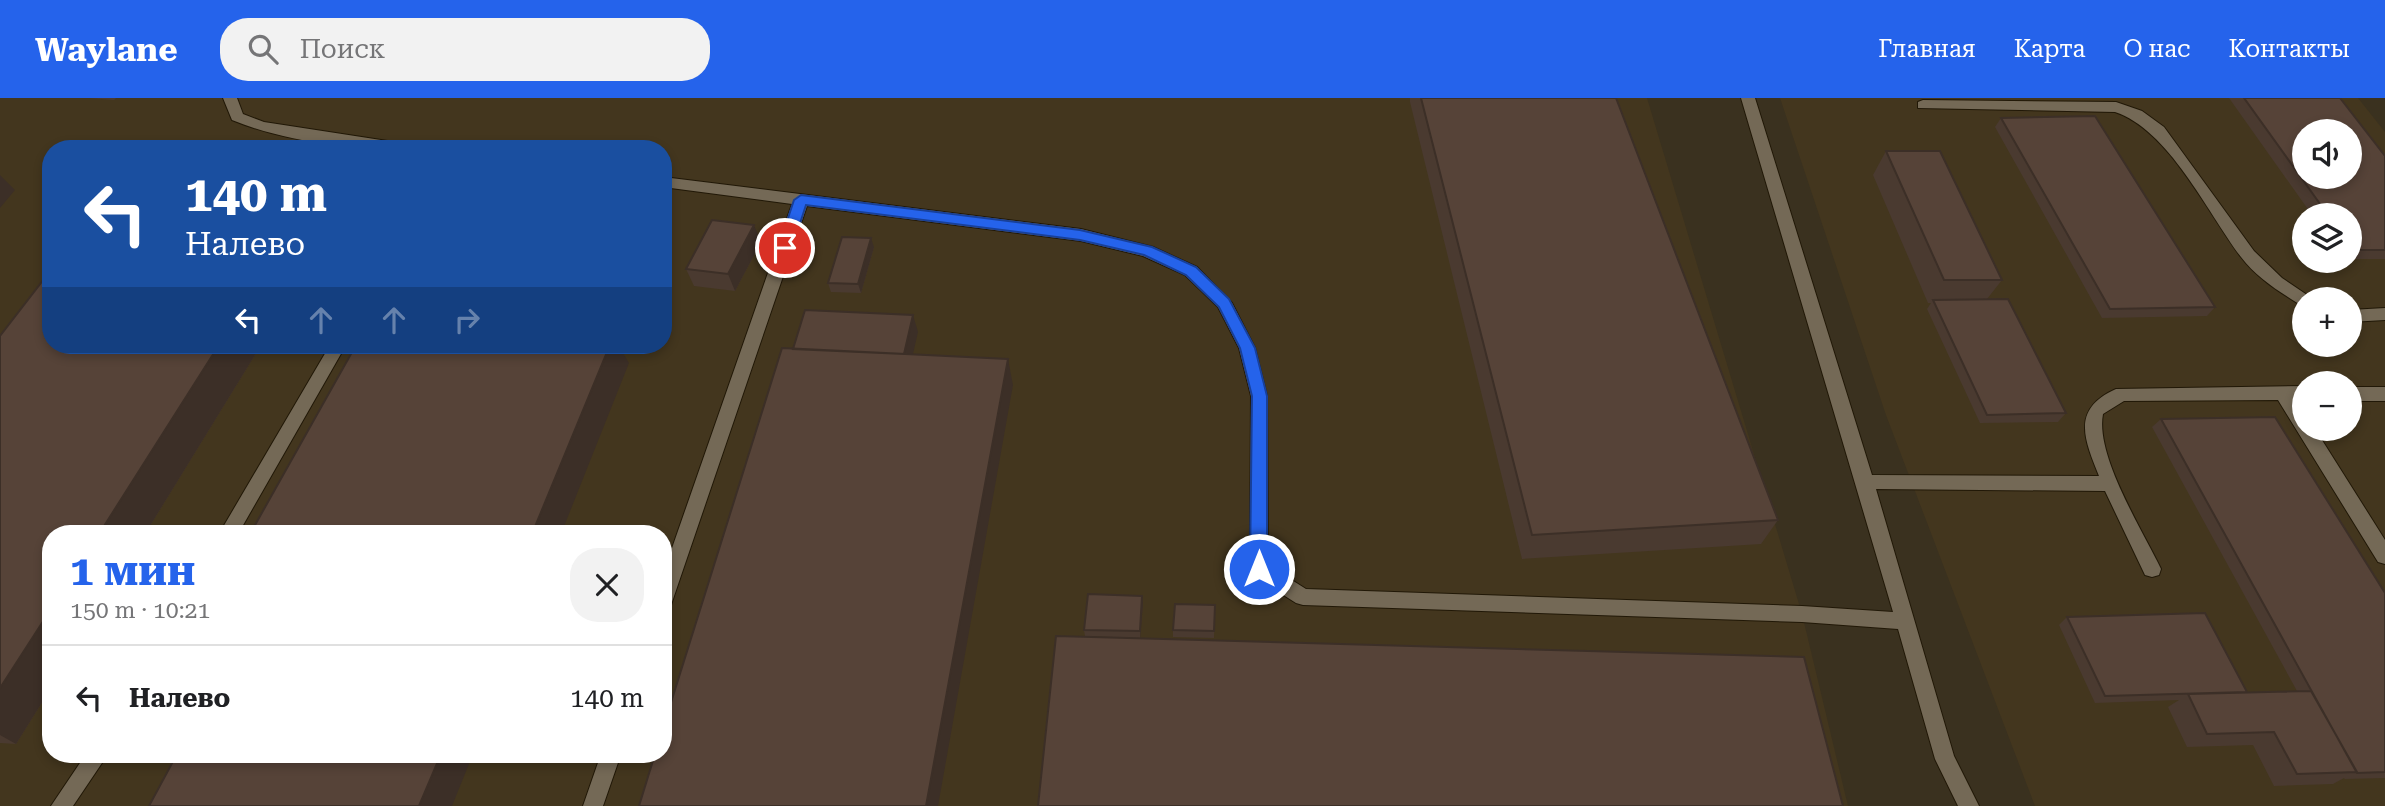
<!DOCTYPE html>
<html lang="ru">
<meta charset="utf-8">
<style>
:root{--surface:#fff;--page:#f2f2f2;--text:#202124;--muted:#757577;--line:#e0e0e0;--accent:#2563eb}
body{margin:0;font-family:"Roboto Serif",serif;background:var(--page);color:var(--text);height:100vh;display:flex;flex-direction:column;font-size:26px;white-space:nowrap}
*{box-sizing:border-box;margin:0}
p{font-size:23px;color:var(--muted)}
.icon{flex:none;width:38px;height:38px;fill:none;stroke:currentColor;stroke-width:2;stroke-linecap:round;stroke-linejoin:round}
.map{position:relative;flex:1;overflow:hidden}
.details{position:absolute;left:42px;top:427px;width:630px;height:238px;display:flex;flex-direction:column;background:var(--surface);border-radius:28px;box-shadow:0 4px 10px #0003}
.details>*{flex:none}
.banner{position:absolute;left:42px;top:42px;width:630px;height:214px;border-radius:28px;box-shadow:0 4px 10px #0003;background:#1a4fa0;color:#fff;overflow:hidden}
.buttons{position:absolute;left:2292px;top:21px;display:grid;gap:14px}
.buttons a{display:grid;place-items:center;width:70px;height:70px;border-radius:50%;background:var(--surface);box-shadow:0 4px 10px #0003;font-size:35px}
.pin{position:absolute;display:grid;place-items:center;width:60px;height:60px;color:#fff;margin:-30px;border:4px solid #fff;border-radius:50%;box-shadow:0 2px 7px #0007}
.me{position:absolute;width:77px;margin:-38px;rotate:0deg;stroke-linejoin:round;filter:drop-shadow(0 0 5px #0008)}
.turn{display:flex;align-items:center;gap:24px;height:147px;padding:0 28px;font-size:32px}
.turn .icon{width:91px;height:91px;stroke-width:2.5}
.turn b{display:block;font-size:49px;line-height:60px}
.lanes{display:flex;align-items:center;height:66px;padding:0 28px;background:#0003;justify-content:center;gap:35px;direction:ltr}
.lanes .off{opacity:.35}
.round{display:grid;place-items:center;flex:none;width:74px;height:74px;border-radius:28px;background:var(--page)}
.overview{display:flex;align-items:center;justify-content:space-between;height:119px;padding:0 28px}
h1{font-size:42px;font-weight:700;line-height:52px;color:var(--accent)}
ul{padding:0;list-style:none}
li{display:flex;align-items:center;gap:21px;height:105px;padding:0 28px;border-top:2px solid var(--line)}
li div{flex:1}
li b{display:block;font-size:26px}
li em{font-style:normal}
header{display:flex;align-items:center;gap:42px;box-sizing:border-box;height:98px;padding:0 35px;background:var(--accent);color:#fff}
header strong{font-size:33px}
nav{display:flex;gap:38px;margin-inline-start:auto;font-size:24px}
.search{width:490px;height:63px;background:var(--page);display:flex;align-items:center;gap:18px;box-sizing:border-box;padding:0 24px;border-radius:28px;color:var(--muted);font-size:26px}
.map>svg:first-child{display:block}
.built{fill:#43361e;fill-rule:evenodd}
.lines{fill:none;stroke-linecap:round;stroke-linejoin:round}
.lane-casing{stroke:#211807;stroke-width:2}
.lane{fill:#746956;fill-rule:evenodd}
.wall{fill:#4a3a30}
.shaded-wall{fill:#3c2f27}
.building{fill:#564338;stroke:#3c2f27;stroke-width:2;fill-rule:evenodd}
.route{fill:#2563eb;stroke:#184099;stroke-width:2}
</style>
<header>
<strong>Waylane</strong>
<div class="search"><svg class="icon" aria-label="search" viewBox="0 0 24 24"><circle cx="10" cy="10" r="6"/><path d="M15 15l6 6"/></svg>Поиск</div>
<nav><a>Главная</a><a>Карта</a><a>О нас</a><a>Контакты</a></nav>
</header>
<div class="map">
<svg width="2385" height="708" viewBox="0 0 2385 708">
<rect width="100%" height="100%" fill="#3a311f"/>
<path class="built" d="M0,0H1647L1802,516L1848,708H0ZM51,51H663V247H51ZM51,436H663V656H51Z
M1780,0H2358L2385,34V708H2035L1886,317ZM2305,33H2350V79H2305ZM2305,117H2350V163H2305ZM2305,201H2350V247H2305ZM2305,285H2350V331H2305Z"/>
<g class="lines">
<defs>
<path id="lane" d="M223,0H237L243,16L264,24L407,46L414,51C354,51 288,45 232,22Z
M1741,0H1755L1872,377L2099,378C2084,341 2071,311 2116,291L2305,288V302H2297L2305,314V331H2315L2385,442V466L2378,464L2278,302L2124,303L2103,316C2095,358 2143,433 2161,471L2159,477L2152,479L2145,477L2105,393L1876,391L1954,658L1979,708H1958L1935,661L1898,531L1802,524L1303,507L1296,505L1252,477L1250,471L1251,298L1239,250L1218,209L1185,177L1143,158L1081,143L807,108L672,504L670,510L663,512V476L792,106L663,89V79L1081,131L1153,149L1197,169L1232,205L1255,250L1267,298L1268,467L1306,491L1802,508L1893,514Z
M1923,2L2116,4L2142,13L2164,29L2254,153L2282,180L2313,201H2305V208L2299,206C2278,193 2256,179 2241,159C2207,114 2169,32 2115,14L1918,10V4Z
M2385,210V222L2350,224V212Z
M330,247H346L238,436H219Z
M2350,289H2385V303H2350Z
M86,656H108L73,708H51Z
M601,656H621L603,708H583Z"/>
</defs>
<use href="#lane" class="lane-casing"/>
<use href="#lane" class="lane"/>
</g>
<path class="wall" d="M89,0H116L114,2Z
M1410,0H1616L1778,422L1761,446L1522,461L1410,4Z
M2229,0H2340L2385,58V161H2350V117H2312Z
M2001,20L2215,209L2207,218L2102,220L1995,29Z
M1886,53L2002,182L1987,201L2066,315L2058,324L1980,325L1927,211L1931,205H1928L1873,77Z
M761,144L735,193L694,188L686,171Z
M874,149L861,195L831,194L828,185Z
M0,238L261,247L145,436H51V590L16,646L0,645Z
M2161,321L2385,495V680L2345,681L2344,680L2333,686L2274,688L2253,647L2187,649L2168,609L2179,602L2095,605L2059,527L2067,519L2246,595L2297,593L2152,329Z
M1143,505L1140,540L1085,538L1084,532Z
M1215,507L1214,540L1173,539V532Z"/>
<path class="shaded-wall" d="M0,77L15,92L0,110Z
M754,127L761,144L735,193L728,176Z
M871,140L874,149L861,195L858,186Z
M913,217L918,234L908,278L903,261Z
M219,247H261L145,436H99Z
M610,247H618L629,265L561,436H532Z
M1008,261L1013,287L938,708H926Z
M1142,498L1143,505L1140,541V533Z
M51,511V590L16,646L0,637V590Z
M441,656H473L452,708H419Z"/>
<path class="building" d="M1421,0H1616L1778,422L1532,437Z
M2244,0H2340L2385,58V152H2353L2350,149V117H2328ZM2305,33H2350V79H2305Z
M2095,18L2215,209L2110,211L2001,20Z
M1886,53H1940L2002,182H1944Z
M712,122L754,127L728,176L686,171Z
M842,139L871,140L858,186L828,185Z
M51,172V247H219L99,436H51V511L0,590V238Z
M2008,201L2066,315L1987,317L1933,202Z
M805,212L913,217L904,256L793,251Z
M356,247H610L532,436H250Z
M782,250L1008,261L926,708H639L655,656H663V630Z
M2275,319L2385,495V674L2357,675L2161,321Z
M1088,496L1142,498L1140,533L1084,532Z
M1175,506L1215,507L1214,533L1173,532Z
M2205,515L2247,594L2105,598L2067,519Z
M1056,538L1804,559L1843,708H1038Z
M2311,593L2357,674L2297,676L2274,634L2207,636L2188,596Z
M177,656H441L419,708H149Z"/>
<path class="route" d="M801,97L1080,132L1152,149L1196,169L1229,201L1255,250L1267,298V471L1265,476L1259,479L1253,476L1250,471L1252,298L1240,250L1219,209L1186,177L1144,157L1080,142L806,107L792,150L785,155L780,154L778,150L794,102Z"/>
</svg>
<div class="buttons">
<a><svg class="icon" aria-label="sound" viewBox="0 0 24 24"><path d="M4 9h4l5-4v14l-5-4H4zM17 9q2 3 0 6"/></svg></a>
<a><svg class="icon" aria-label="layers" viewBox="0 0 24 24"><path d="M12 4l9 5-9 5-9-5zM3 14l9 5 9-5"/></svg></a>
<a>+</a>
<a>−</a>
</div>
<div class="pin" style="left:785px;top:150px;background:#d93025"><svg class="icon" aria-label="arrive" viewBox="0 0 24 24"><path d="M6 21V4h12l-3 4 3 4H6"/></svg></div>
<svg class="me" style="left:1259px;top:471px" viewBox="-20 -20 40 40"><circle r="17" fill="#2563eb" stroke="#fff" stroke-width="3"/><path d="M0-11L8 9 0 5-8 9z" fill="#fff"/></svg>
<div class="banner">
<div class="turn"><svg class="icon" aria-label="left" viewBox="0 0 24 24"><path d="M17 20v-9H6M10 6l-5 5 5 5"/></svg><div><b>140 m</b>Налево</div></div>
<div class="lanes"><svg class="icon" aria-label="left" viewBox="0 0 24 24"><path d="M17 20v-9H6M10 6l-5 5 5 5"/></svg><svg class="icon off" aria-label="ahead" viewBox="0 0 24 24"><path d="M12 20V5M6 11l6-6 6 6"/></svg><svg class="icon off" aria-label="ahead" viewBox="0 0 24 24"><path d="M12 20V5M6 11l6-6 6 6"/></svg><svg class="icon off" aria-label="right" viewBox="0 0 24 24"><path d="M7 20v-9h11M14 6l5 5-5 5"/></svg></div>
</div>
<section class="details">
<div class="overview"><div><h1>1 мин</h1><p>150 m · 10:21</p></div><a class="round"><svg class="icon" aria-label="close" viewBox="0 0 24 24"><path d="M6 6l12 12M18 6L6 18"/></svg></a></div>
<ul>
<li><svg class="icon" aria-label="left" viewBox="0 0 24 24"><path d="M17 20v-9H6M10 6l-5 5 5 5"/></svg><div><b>Налево</b></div><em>140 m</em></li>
</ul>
</section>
</div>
